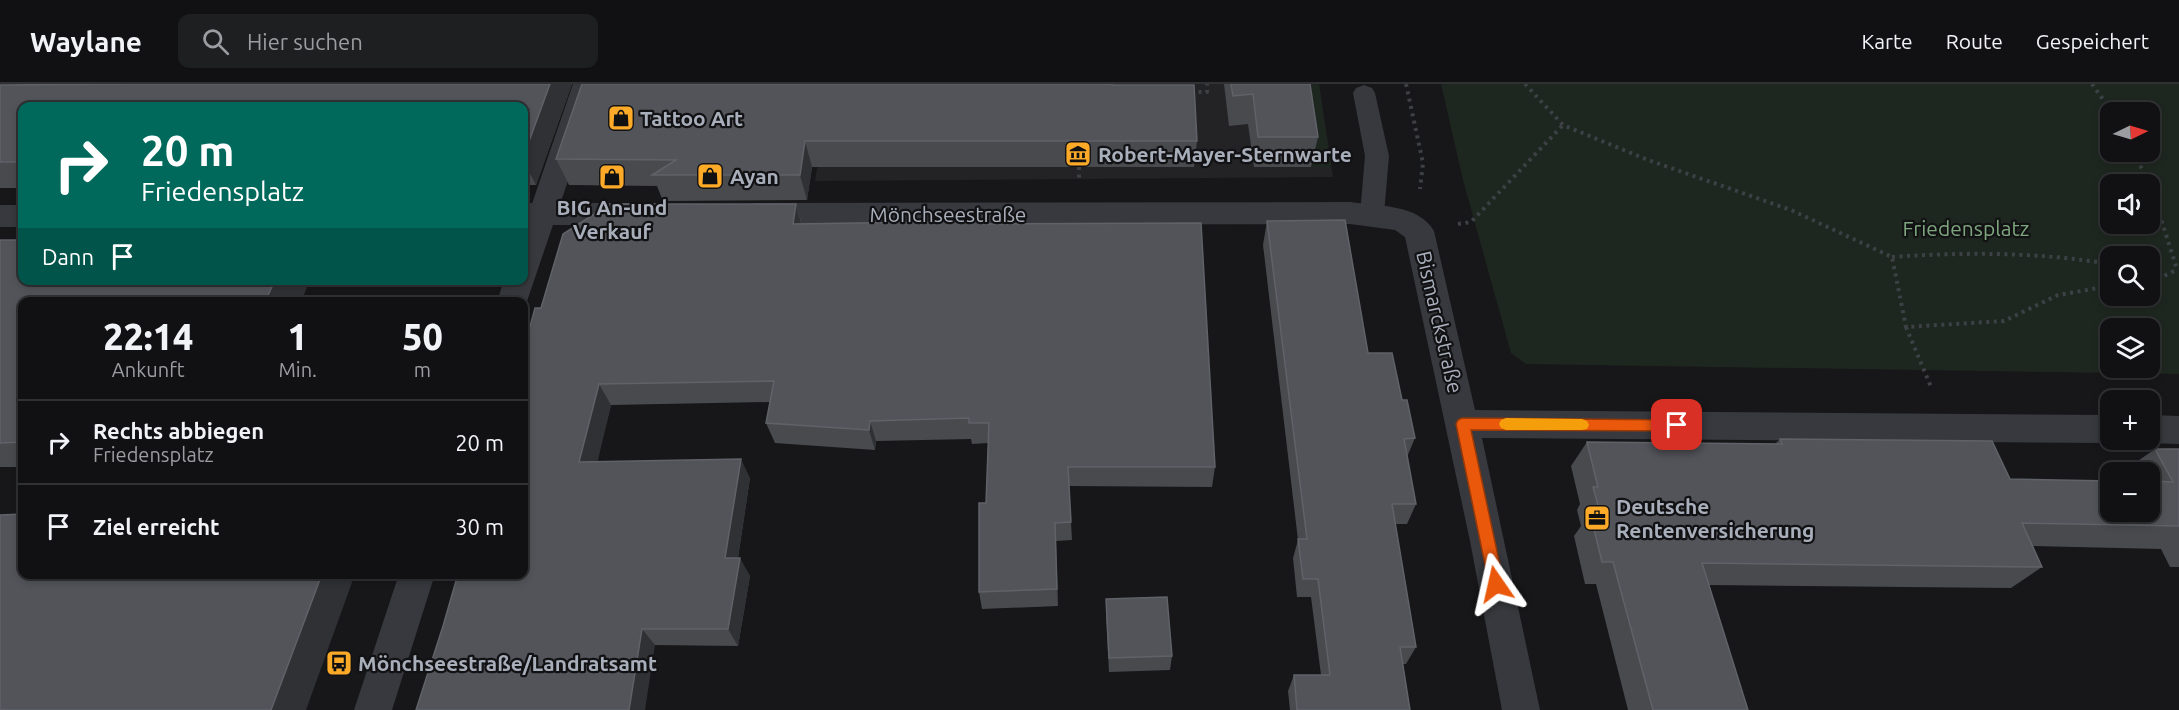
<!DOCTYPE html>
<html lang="de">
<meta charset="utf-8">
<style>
:root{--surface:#111113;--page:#1e1f21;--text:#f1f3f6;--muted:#9c9da0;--line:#303133}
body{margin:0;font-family:Ubuntu,sans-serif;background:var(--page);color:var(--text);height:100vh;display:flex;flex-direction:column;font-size:22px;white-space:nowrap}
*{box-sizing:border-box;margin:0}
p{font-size:20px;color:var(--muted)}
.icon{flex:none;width:33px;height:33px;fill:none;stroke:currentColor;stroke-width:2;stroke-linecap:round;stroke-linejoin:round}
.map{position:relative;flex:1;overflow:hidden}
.details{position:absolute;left:18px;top:213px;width:510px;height:282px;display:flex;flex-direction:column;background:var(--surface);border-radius:12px;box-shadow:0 3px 9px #0003,0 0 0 2px var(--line)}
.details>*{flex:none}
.hud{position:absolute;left:18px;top:18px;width:510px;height:183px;border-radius:12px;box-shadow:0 3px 9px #0003,0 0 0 2px var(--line);background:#00695c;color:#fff;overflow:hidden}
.needle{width:39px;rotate:85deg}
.tools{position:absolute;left:2100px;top:18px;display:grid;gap:12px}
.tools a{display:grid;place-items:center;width:60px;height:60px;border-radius:12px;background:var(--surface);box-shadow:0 3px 9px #0003,0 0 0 2px var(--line);font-size:30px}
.pin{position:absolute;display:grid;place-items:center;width:51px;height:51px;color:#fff;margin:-26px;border-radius:12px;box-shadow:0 3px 9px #0006}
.me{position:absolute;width:66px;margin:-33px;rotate:349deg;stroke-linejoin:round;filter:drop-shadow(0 0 4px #0008)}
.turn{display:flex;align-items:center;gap:21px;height:126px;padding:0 24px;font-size:27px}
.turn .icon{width:78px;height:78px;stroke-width:2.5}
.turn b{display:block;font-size:42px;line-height:51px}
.then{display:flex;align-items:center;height:57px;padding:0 24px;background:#0003;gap:12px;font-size:22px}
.eta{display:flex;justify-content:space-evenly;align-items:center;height:102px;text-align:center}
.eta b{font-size:36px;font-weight:800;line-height:42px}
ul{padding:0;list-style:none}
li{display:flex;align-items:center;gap:18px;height:84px;padding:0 24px;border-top:2px solid var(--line)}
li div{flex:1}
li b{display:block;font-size:22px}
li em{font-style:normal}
header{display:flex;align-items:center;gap:36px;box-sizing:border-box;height:84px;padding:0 30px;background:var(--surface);border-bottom:2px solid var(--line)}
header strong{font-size:28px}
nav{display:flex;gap:33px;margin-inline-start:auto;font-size:21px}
.search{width:420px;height:54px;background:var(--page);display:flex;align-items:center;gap:15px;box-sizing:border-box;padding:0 21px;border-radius:12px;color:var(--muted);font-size:22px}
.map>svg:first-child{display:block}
.built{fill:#232326}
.green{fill:#1e271f;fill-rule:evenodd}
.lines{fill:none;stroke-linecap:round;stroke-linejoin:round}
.path{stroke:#3d4045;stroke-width:4;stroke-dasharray:3 4.5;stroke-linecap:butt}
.service{fill:#37393e;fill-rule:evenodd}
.minor{fill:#37393e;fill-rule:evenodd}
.tertiary{fill:#37393e;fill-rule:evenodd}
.wall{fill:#484a4e}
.shaded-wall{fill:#303134}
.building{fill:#53545a;stroke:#606269;stroke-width:1.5}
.route{fill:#ea580c;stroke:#983908;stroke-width:1.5}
.slow{fill:#f59e0b}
.labels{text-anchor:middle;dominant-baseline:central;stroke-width:4.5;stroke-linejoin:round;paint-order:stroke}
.poi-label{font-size:21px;font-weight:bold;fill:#a8aeba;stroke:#121214;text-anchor:start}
.street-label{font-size:21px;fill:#a8aeba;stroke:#121214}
.park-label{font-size:21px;fill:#7ea67e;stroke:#121214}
</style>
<header>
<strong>Waylane</strong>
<div class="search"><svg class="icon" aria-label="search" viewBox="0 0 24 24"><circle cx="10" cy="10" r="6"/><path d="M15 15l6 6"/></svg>Hier suchen</div>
<nav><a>Karte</a><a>Route</a><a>Gespeichert</a></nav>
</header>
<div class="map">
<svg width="2179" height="626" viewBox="0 0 2179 626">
<rect width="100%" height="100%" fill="#171719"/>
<path class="built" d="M831,0H1319L1333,93L815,97Z"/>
<path class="green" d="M1299,0H1319L1331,83H1311Z
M1441,0H2179V290L1526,280L1511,269L1463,96ZM2110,28H2150V68H2110ZM2110,100H2150V140H2110ZM2110,172H2150V212H2110ZM2110,244H2150V284H2110Z"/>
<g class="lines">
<path class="path" d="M1406,0L1423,79L1420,105
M1525,0L1563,41L1648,76L1791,126L1892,173L1906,243L2004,237L2058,211L2110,202
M2092,0L2112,28
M1191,8H1207V0
M2134,68L2149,100
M1079,83V94
M2150,101L2177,185
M1458,140L1471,138L1563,41
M1892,173C1965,168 2037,168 2110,180
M2150,190L2160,193
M2150,195L2162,193L2178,185
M1906,243L1931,303"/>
<path class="service" d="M1364,1L1372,4L1375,9L1389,72L1384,130L1381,136L1372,139L1363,136L1360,130L1365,72L1353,9L1356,4Z"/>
<path class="minor" d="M1350,118C1377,122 1419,120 1434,147L1475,326L2110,331V356H2121L2110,359L1482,354L1540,626H1502L1470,457L1405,153L1395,146L1350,140L754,141L744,138L739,130L744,122L754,119Z
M524,119H639L649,122L654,130L649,138L639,141H524Z
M0,121H22V143H0Z
M2150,331L2179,332V360L2150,359L2139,356H2150Z"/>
<path class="tertiary" d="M573,0H601L524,226V218H497L504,196H524V143Z
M399,490H435L392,626H354Z"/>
</g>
<path class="wall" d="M572,0L536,101H524V22H22V104H0V1Z
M1224,0H1310L1318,53L1311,83H1254L1248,40L1229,42Z
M1112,1L1197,57L1194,83H812L807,116L663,117L657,102L569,101L556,75Z
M796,120L802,140H984L1215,383L1212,403L1069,402L1072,456L1056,457L1058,522L982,525L979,508L986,419L988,359L972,360L971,355L876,357L875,366L775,359L766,339L770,318L611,321L597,377L750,394L738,474L750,492L738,562L655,561L443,542L541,224Z
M1267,137L1368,269L1402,316L1415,354L1407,373L1416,420L1407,440H1395L1416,563L1406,580H1403L1410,626H1290L1288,607L1294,591H1321L1311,513H1297L1293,474L1298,456L1263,161Z
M0,156L22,218V383H0Z
M1780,355L2010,395L2150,428V388H2122L2155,365H2179V483H2170L2161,465L2033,462L2042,483L2011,504L1709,501L1748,626H1628L1596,500H1585L1574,452L1581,442L1577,426L1580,420L1571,382L1587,358L1775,360Z
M1106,515L1172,572L1170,586L1109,588L1106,530Z"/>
<path class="shaded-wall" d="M550,0H572L536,101L524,78V71Z
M805,57L812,83L807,116L800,91Z
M796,120L802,143L793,140Z
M275,196H310L301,218H265Z
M599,300L611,321L593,397L579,378Z
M870,337L876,357L875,366L869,346Z
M741,375L750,394L735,492L725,474Z
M740,474L750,492L738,562L728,545Z
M322,490H355L306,626H271Z
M642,545L655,561L645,626H629Z"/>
<path class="building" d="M126,0H550L524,71V22H22V78H0V1Z
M582,0H1112V1H1194L1197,57H805L800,91H652L676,76L556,75Z
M1231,0H1310L1318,53H1258L1253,10L1233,12Z
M610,120H796L793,140L984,137V140L1201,139L1215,383H1068L1071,438L1055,439L1057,505L979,508V419H986L989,339H969V334L870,337L869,346L766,339L774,297L599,300L579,378L741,375L725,474H740L728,545H642L629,626H416L443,542L458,490H524V265L535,224H541L563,150Z
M1345,136L1368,269H1392L1402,316H1407L1415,354L1404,355L1416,420H1392L1416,563H1400L1410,626H1297L1294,591H1330L1318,495H1303L1298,455H1307L1267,137Z
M0,156H22V196H275L265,218H22V358L0,359Z
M1780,355L1992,357L2010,395L2110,397V428H2150V397L2173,398L2155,365H2179V442L2022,439L2042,483L1702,479L1748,626H1653L1613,478H1602L1590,429H1600L1593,403H1598L1587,358L1782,360Z
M22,430V490H322L271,626H0V431Z
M1167,513L1172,572L1109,574L1106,515Z"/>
<path class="route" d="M1462,334L1677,336L1682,337L1684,341L1682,346L1677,347L1471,346L1504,500L1502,504L1496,506L1491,504L1489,500L1456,340L1458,336Z"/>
<path class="slow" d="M1506,334L1582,335L1587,337L1589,341L1587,345L1582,346H1506L1501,344L1499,340L1501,336Z"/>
<defs>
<symbol id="shop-square" viewBox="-11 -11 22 22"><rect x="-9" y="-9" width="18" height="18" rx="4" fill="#feaa29" stroke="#121214"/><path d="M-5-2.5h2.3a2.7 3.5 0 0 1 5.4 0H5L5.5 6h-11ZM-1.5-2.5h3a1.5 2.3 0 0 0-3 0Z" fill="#111"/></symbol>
<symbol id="museum-square" viewBox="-11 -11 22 22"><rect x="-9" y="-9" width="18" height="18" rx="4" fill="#feaa29" stroke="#121214"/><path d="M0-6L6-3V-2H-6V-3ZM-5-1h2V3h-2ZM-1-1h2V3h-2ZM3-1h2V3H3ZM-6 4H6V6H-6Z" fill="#111"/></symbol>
<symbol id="office-square" viewBox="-11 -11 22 22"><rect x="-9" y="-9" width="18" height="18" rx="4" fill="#feaa29" stroke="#121214"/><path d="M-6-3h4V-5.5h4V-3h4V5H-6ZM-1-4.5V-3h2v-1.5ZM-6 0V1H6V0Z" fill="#111"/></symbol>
<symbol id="bus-square" viewBox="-11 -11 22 22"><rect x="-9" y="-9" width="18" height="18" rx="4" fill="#feaa29" stroke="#121214"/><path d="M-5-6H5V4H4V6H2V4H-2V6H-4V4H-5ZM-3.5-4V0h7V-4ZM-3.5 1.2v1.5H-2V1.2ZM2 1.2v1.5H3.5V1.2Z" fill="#111"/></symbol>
</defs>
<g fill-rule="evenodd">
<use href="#shop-square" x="606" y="19" width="30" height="30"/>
<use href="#museum-square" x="1063" y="55" width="30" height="30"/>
<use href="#shop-square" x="695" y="77" width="30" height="30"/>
<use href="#shop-square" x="597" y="78" width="30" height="30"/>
<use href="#office-square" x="1582" y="419" width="30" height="30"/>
<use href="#bus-square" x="324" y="564" width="30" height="30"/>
</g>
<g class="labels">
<g class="poi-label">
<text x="640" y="34">Tattoo Art</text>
<text x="1098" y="70">Robert-Mayer-Sternwarte</text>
<text x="730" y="92">Ayan</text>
<text x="612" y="123" text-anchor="middle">BIG An-und<tspan x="612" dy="24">Verkauf</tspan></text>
<text x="1616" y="422">Deutsche<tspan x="1616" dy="24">Rentenversicherung</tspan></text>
<text x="358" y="579">Mönchseestraße/Landratsamt</text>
</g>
<g class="street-label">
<text x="948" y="130">Mönchseestraße</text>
<text transform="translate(1440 238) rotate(77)">Bismarckstraße</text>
</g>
<g class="park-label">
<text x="1966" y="144">Friedensplatz</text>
</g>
</g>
</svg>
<div class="tools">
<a><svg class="needle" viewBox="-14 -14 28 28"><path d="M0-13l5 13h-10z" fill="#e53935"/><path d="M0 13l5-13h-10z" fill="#9c9da0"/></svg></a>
<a><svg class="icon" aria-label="sound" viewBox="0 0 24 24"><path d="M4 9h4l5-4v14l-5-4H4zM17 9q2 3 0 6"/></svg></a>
<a><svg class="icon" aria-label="search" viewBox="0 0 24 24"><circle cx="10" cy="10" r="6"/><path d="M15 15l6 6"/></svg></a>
<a><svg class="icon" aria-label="layers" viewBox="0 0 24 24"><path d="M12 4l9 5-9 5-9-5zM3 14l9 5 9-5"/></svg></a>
<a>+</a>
<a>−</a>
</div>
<div class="pin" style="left:1677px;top:341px;background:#d93025"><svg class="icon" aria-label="arrive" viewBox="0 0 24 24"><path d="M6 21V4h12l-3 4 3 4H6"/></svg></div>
<svg class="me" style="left:1496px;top:500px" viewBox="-20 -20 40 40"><path d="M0-17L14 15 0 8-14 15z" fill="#ea580c" stroke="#fff" stroke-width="4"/></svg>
<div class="hud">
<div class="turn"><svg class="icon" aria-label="right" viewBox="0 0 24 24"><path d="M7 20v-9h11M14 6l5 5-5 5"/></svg><div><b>20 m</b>Friedensplatz</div></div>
<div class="then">Dann<svg class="icon" aria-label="arrive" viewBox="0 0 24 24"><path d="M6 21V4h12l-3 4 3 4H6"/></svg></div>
</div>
<section class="details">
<div class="eta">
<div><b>22:14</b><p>Ankunft</p></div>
<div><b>1</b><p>Min.</p></div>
<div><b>50</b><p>m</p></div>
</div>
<ul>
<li><svg class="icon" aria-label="right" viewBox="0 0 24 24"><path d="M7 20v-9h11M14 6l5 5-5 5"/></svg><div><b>Rechts abbiegen</b><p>Friedensplatz</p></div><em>20 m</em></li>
<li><svg class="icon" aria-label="arrive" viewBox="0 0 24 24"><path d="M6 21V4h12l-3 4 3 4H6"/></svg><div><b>Ziel erreicht</b></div><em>30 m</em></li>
</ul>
</section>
</div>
